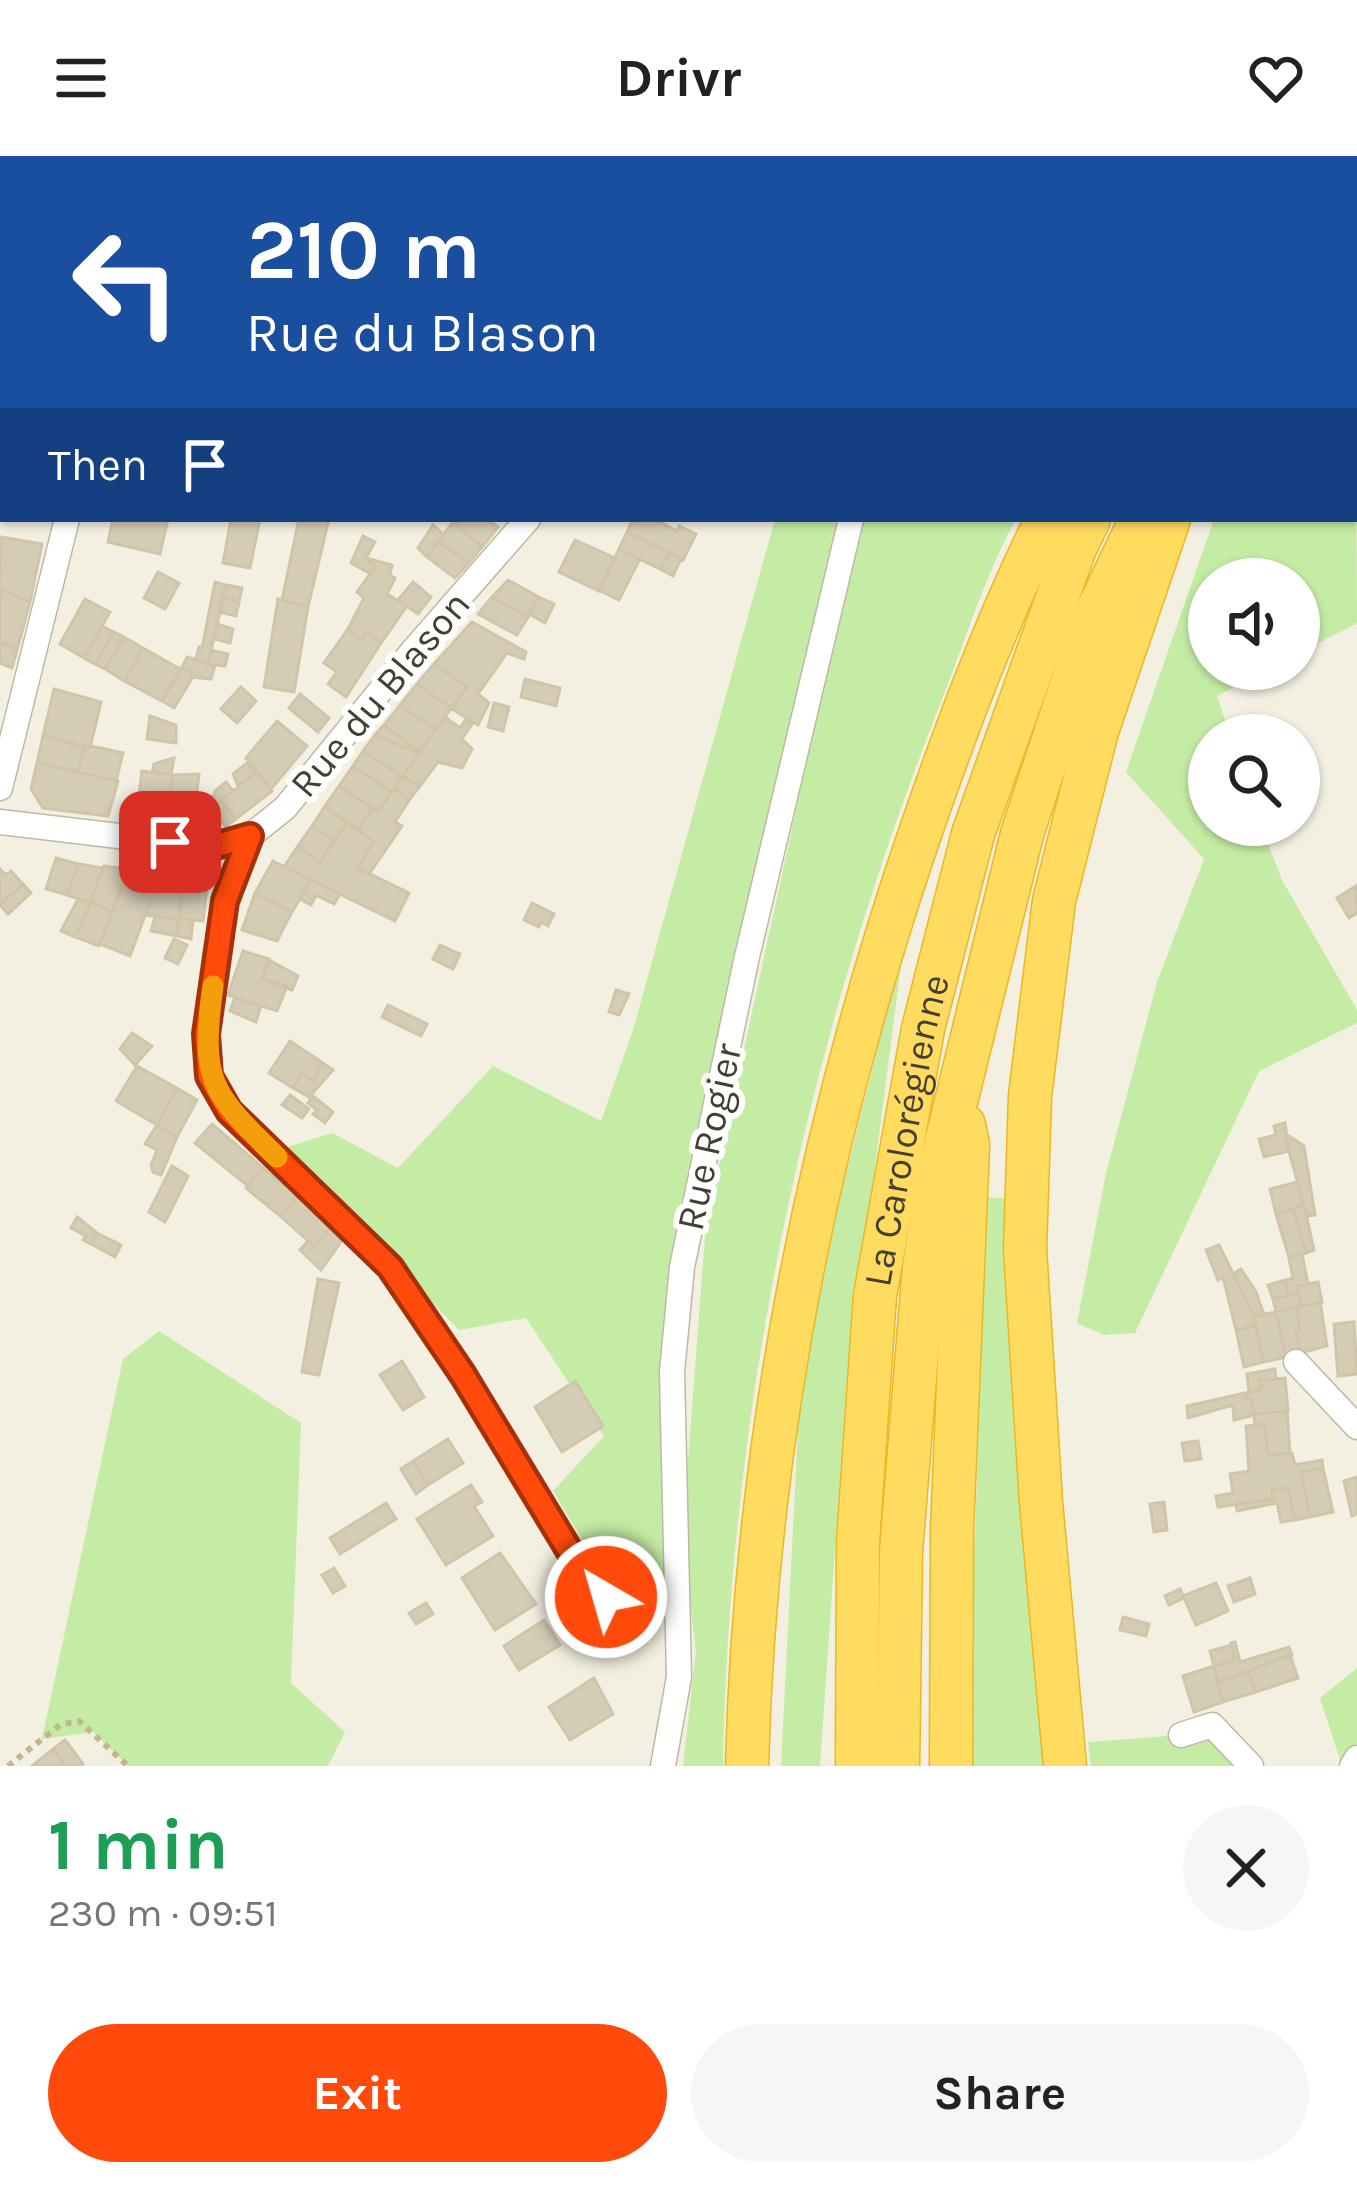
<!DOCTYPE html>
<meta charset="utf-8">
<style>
:root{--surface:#fff;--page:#f6f6f6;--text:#222;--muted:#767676;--accent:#ff4a0c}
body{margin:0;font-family:Karla,sans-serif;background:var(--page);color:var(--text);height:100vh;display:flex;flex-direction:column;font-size:45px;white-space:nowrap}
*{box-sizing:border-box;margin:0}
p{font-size:39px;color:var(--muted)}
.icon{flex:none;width:66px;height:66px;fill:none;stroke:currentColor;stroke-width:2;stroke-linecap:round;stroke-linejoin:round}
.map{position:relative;height:1610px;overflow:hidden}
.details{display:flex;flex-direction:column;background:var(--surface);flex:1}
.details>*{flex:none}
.banner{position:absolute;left:0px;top:0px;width:1359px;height:366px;box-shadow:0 3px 9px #0004;background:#1a4fa0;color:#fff;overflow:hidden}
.controls{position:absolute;left:1188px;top:402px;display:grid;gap:24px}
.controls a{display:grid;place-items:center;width:132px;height:132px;border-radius:50%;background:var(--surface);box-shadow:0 3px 9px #0004;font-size:60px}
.pin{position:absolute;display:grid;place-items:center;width:102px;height:102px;color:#fff;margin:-51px;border-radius:24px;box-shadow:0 6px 18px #0006}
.me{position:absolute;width:132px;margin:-66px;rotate:322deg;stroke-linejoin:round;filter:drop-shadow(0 0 9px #0008)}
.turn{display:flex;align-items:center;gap:42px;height:252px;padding:0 48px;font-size:54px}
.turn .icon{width:156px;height:156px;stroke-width:2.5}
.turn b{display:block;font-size:84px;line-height:102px}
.then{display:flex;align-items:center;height:114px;padding:0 48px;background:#0003;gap:24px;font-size:45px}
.round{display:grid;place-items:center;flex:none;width:126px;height:126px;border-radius:63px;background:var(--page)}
.overview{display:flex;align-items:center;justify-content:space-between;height:204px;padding:0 48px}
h1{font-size:72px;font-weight:700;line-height:90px;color:#1e9e55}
.primary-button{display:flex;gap:24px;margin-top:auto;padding:24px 48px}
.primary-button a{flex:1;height:138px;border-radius:72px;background:var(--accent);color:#fff;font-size:48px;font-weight:700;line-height:138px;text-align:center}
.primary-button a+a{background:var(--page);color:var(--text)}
header{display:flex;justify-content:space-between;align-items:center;height:156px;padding:0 48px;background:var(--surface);font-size:54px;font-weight:700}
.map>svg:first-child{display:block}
.green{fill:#c5eca5}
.building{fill:#d5ccb6;stroke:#d1c5a9;stroke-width:3}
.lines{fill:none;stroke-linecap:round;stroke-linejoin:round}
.street-casing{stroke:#bfb8a4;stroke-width:27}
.highway-casing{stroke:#ecb722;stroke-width:45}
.path{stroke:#c2b693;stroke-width:6;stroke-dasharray:6 6;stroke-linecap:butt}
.street{stroke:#fff;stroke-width:24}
.highway{stroke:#ffdb60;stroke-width:42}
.route-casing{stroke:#a63008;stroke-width:30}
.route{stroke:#ff4a0c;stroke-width:21}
.slow{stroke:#f59e0b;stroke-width:21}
.labels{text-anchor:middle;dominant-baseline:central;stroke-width:12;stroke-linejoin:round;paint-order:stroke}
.street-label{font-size:39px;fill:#453f32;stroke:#fff}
</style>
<header><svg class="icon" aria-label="menu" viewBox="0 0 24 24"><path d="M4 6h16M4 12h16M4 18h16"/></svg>Drivr<svg class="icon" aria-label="heart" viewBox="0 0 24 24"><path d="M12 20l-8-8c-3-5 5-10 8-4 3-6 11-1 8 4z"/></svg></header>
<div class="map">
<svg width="1357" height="1610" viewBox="0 0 1357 1610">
<rect width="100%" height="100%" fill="#f3efe1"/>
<path class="green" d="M1356,291L1357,467L1299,497V423H1209V513H1268L1217,540L1230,579H1209V669H1261L1282,724L1357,854V867L1259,915L1135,1177L1104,1179L1077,1167L1106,1017L1157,826L1204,703L1126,616L1214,363H1356Z
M775,363H851L695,1044L672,1298L677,1449L628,1435L592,1400L553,1335L604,1280L526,1162L459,1174L281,993L332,977L398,1012L493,910L601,965L633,874Z
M853,363H1016C983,423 963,492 937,556C806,890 729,1251 723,1610H683L696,1495L682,1384L706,1068L806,608Z
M904,786L846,1235L820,1610H781L802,1194Z
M987,1041L1011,1043L1055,1610H973V1435Z
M159,1175L301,1267L291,1527L345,1576L328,1610H128L93,1576L42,1583L123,1203Z
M1357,1512V1610H1342L1320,1542Z
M1212,1569L1251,1610H1091L1088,1586L1181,1579Z"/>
<path class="building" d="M113,363H168L160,398L108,386Z
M231,363H260L250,412L223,407Z
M299,363H329L308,451L282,444Z
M456,363H487L498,371L482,391L453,366Z
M633,363H654L677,375L679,370L696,378L683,404L627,376Z
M453,366L482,391L469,407L438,386Z
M433,369L444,379L427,401L418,392Z
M627,376L669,397L660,413L619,393Z
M363,380L375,386L366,402L375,411L369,417L351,407Z
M1,381L42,388L30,446L0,433Z
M575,384L615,402L599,435L559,416Z
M438,386L469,407L455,422L427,401Z
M619,393L640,403L619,444L599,434Z
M669,397L681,403L673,420L660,413Z
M366,402L392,409L390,419L395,422L387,438L407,450L381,487L368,475L361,484L348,473L364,442L357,436L375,411Z
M158,416L179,427L165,453L144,442Z
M508,424L539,441L528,461L492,441Z
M215,426L226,429L208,508L196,503L199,491L202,492Z
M413,426L431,441L418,458L398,444Z
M226,429L242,432L239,446L222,441Z
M0,433L30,446L17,494L0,487Z
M222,441L239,446L236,460L219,456Z
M492,441L528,461L517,479L478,458Z
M539,441L554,448L545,467L529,458Z
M85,443L110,456L84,502L60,488Z
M278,443L308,451L294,536L264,531Z
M472,466L526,496L524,503L507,497L478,538L489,547L478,569L451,552L467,531L434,508Z
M217,468L233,473L230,487L214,483Z
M102,470L114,476L95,508L84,502Z
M348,473L361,484L368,475L381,487L346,541L328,528L337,516L324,507Z
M114,476L124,481L105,513L95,508Z
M124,481L143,492L124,525L105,513Z
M0,487L17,494L12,512L0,507Z
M143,492L180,513L162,545L124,525Z
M211,494L228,498L225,510L208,508Z
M187,501L215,509L211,523L193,521L189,513H181Z
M434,508L467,531L451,552L417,528Z
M181,513H189L193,521L174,552L162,545Z
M525,523L560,532L556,550L521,541Z
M417,528L451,552L436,574L400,549Z
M241,531L256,545L237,567L221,553Z
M54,533L101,546L90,592L43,580Z
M300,538L329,562L318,576L289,552Z
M494,547L509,551L503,575L488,571Z
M400,549L436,574L420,596L384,569Z
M150,560L176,569V587L147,583Z
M445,561L460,572L466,563L472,568L462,583L472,593L462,612L438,606L420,630L403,620L419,597L375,579L384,569L420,596Z
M277,565L307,590L271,633L246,602Z
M375,579L419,597L402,621L363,595Z
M43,580L84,591L78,616L37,607Z
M91,590L123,597L116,625L78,616L84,591Z
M363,595L402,621L392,636L353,610Z
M174,602L171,618L152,616L154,608Z
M37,607L118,625L108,660L43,652L31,633Z
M247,607L255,617L238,630L233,618Z
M353,610L392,636L378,656L339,630Z
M142,615L172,619L166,668L136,664Z
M257,616L272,635L236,663L221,644Z
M199,618L196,643L170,640L172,619Z
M402,621L420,630L410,643L394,633Z
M226,626L233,635L221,644L236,663L226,670L212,658L215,635Z
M339,630L373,652L358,674L325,650Z
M394,633L410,643L395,666L402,670L369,718L358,712L374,686L358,674L373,652L378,656Z
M170,640L196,643L194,667L166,668Z
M214,640L211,664L194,667L196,641Z
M325,650L347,667L334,685L312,670Z
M347,667L374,686L358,712L409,737L395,765L284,711L298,690L320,706Z
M312,670L334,685L320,706L298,690Z
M56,702L79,708L67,739L46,733Z
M273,705L311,724L292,756L255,737Z
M79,708L103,712L90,747L67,739Z
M104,710L128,713L113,756L90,747Z
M0,713L6,719L11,715L23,728L0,749Z
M128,713L161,716L130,800L100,788Z
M160,718L184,721L179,763L145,759Z
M184,721L208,723L203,765L179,763Z
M311,724L340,738L334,748L316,739L311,749L300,743Z
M23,728L31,737L8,758L0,749Z
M1356,730L1357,757L1349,762L1337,742Z
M255,737L292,756L277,785L242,774Z
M78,743L91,747L75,781L61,775Z
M91,747L112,755L99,790L75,781Z
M532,747L554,758L548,770L541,766L539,771L524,764Z
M155,761L178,763L177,780L151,775Z
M180,763L193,764L191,783L177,780Z
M174,783L187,789L178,808L165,802Z
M440,789L460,798L453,813L433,803Z
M243,795L269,803L262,823L287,830L277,855L228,839Z
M269,804L298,820L292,834L262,823Z
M616,834L629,838L619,859L609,856Z
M235,841L261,850L256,866L230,855Z
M388,849L427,868L421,880L382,861Z
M132,877L152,890L135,909L120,893Z
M290,885L323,907L313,924L302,918L293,932L269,917Z
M323,907L333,914L309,941L293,932L302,918L313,924Z
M137,910L177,932L157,969L116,945Z
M177,932L197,944L177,981L157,969Z
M290,939L309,953L302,962L282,949Z
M313,940L333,956L325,967L313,958L317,954L308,947Z
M1285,967L1289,995L1264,1001L1259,983L1276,979L1274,970Z
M212,968L262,1011L248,1030L195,987Z
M157,969L177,981L161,1019L153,1016L151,1009L157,994L145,988Z
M1289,980L1304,990L1315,1059L1307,1060L1285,981Z
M172,1010L188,1020L165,1066L149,1056Z
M262,1011L298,1040L280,1060L246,1032Z
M1297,1026L1304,1049L1276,1058L1270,1033Z
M298,1040L331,1071L314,1090L280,1060Z
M1304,1049L1314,1094L1306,1097L1293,1053Z
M1293,1053L1306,1097L1289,1102L1276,1058Z
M77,1061L97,1077L91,1088L83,1084L86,1080L71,1072Z
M331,1071L343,1083L321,1114L300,1094L308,1085L314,1090Z
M97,1077L121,1089L115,1101L91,1088Z
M1219,1089L1254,1160L1255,1170L1236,1174L1223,1121L1218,1124L1206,1094Z
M1302,1098L1308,1128L1297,1130L1299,1137L1288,1140L1286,1124L1293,1122L1289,1102Z
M1241,1113L1256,1136L1264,1159L1254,1160L1233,1118Z
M318,1123L339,1127L319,1219L302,1216Z
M1286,1124L1288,1140L1273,1143L1268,1129Z
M1318,1126L1322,1146L1301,1150L1297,1130Z
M1299,1137L1301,1150L1276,1156L1273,1143Z
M1320,1146L1327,1190L1301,1197L1295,1176L1300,1175L1297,1151Z
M1297,1151L1300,1175L1295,1176L1301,1197L1286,1201L1276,1156Z
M1276,1156L1286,1201L1264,1206L1254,1160Z
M1354,1166L1357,1218L1338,1220L1334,1168Z
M1255,1170L1264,1206L1244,1211L1236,1174Z
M402,1205L424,1241L403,1254L380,1219Z
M1275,1213L1276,1223L1260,1224L1261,1234L1249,1236L1247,1218Z
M1285,1222L1288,1255L1254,1258L1252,1242L1246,1243L1245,1237L1261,1234L1260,1224Z
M575,1225L603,1270L562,1296L535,1251Z
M1245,1237L1246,1243L1252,1242L1254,1259L1234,1264L1233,1249L1188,1262L1187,1250Z
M1287,1255L1290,1297L1268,1299L1264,1268L1255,1269L1254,1258Z
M1264,1268L1268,1299L1292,1297L1295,1309L1322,1304L1323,1312L1301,1316L1310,1361L1295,1364L1288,1332L1272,1334L1273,1343L1218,1351L1216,1340L1233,1337L1230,1318L1249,1315L1246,1270Z
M448,1283L463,1307L428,1329L413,1305Z
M1198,1285L1201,1303L1185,1305L1182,1287Z
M413,1305L428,1329L416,1338L401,1313Z
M1323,1312L1333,1356L1310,1361L1301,1316Z
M1357,1321V1358L1352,1360L1344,1325Z
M471,1329L482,1346L474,1350L493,1380L446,1409L417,1363Z
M1288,1332L1295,1364L1281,1366L1277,1347L1237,1355L1236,1348L1273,1343L1272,1334Z
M1164,1346L1167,1374L1154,1376L1150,1348Z
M386,1347L396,1363L340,1398L330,1382Z
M500,1397L536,1448L495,1474L462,1422Z
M334,1412L345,1430L333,1437L322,1419Z
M1250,1422L1255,1438L1234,1446L1228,1430Z
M1216,1427L1228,1455L1196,1469L1184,1442L1169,1449L1165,1440L1180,1433L1183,1440Z
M426,1447L433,1458L416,1468L409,1457Z
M1123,1461L1149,1468L1146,1480L1120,1474Z
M544,1464L560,1489L519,1514L504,1490Z
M1235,1486L1240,1506L1289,1491L1292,1499L1219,1526L1214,1510L1235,1504L1231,1487Z
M1231,1489L1235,1504L1214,1510L1210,1495Z
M1290,1499L1298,1522L1256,1536L1248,1515Z
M1214,1510L1223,1546L1194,1556L1183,1520Z
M1248,1515L1256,1536L1223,1546L1217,1527Z
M594,1522L613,1558L570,1584L549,1551Z
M65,1584L83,1608L80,1610H66L53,1593Z
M53,1593L66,1610H32Z"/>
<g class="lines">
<defs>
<path id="street" d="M753,0L756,3
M874,0L875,3
M1186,0L1189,3
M159,3L160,0
M894,3V0
M1356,263L1357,265
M0,632L67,363
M0,666L211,691L250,680L285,652L411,497L528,363
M250,680L225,745L206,878L209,921L229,955L390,1111L463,1219L593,1431C617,1449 647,1447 677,1449
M1296,1206L1357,1271
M1181,1579L1212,1569L1251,1610
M663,1610L679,1521L672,1216L682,1111L746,805L851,363
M1352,1610L1357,1602"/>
<g id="highway">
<path d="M1282,3L1284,0"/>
<path d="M1340,3L1343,0"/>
<path d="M747,1610C755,1300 814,994 912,701C951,586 993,472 1047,363"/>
<path id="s1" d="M857,1610L858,1386L875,1140L923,873L973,678L1075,392L1089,363"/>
<path d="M898,1610L901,1395L924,1111L938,1019L1022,678L1092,466L1141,363"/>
<path d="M951,1610L952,1374L968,989L964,969"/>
<path d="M1065,1610L1041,1346L1025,1093L1030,940L1054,745L1097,575L1169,363"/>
</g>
</defs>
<use href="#street" class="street-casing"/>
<use href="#highway" class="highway-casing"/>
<path class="path" d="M8,1610L60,1569L79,1565L128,1610"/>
<use href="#street" class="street"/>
<use href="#highway" class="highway"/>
</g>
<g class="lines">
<defs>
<path id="route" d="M170,686L212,691L250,680L225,745L206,878L209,920L229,955L390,1111L463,1219L592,1432L606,1441"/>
</defs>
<use href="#route" class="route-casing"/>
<use href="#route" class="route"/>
<path class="slow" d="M213,830C200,925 210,936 277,1001"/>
</g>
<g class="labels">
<g class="street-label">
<text transform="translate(380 538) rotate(-50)">Rue du Blason</text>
<text stroke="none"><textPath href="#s1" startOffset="639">La Carolorégienne</textPath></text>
<text transform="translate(709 981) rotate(-78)">Rue Rogier</text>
</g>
</g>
</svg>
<div class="controls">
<a><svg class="icon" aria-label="sound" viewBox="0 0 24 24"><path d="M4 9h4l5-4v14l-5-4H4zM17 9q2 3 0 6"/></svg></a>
<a><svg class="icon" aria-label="search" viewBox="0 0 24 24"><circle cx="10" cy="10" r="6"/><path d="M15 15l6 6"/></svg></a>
</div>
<div class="pin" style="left:170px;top:686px;background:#d93025"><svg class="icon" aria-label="arrive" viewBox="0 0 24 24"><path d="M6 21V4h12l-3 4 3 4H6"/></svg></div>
<svg class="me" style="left:606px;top:1441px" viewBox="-20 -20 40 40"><circle r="17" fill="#ff4a0c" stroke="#fff" stroke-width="3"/><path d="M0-11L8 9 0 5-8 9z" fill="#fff"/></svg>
<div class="banner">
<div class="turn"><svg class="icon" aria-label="left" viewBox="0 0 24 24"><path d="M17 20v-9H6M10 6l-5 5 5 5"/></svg><div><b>210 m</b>Rue du Blason</div></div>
<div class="then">Then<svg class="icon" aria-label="arrive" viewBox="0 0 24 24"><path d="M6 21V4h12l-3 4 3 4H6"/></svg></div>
</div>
</div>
<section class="details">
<div class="overview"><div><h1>1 min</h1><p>230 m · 09:51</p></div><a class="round"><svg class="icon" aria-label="close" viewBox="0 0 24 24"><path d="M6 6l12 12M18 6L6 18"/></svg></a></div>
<div class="primary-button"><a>Exit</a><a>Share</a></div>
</section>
